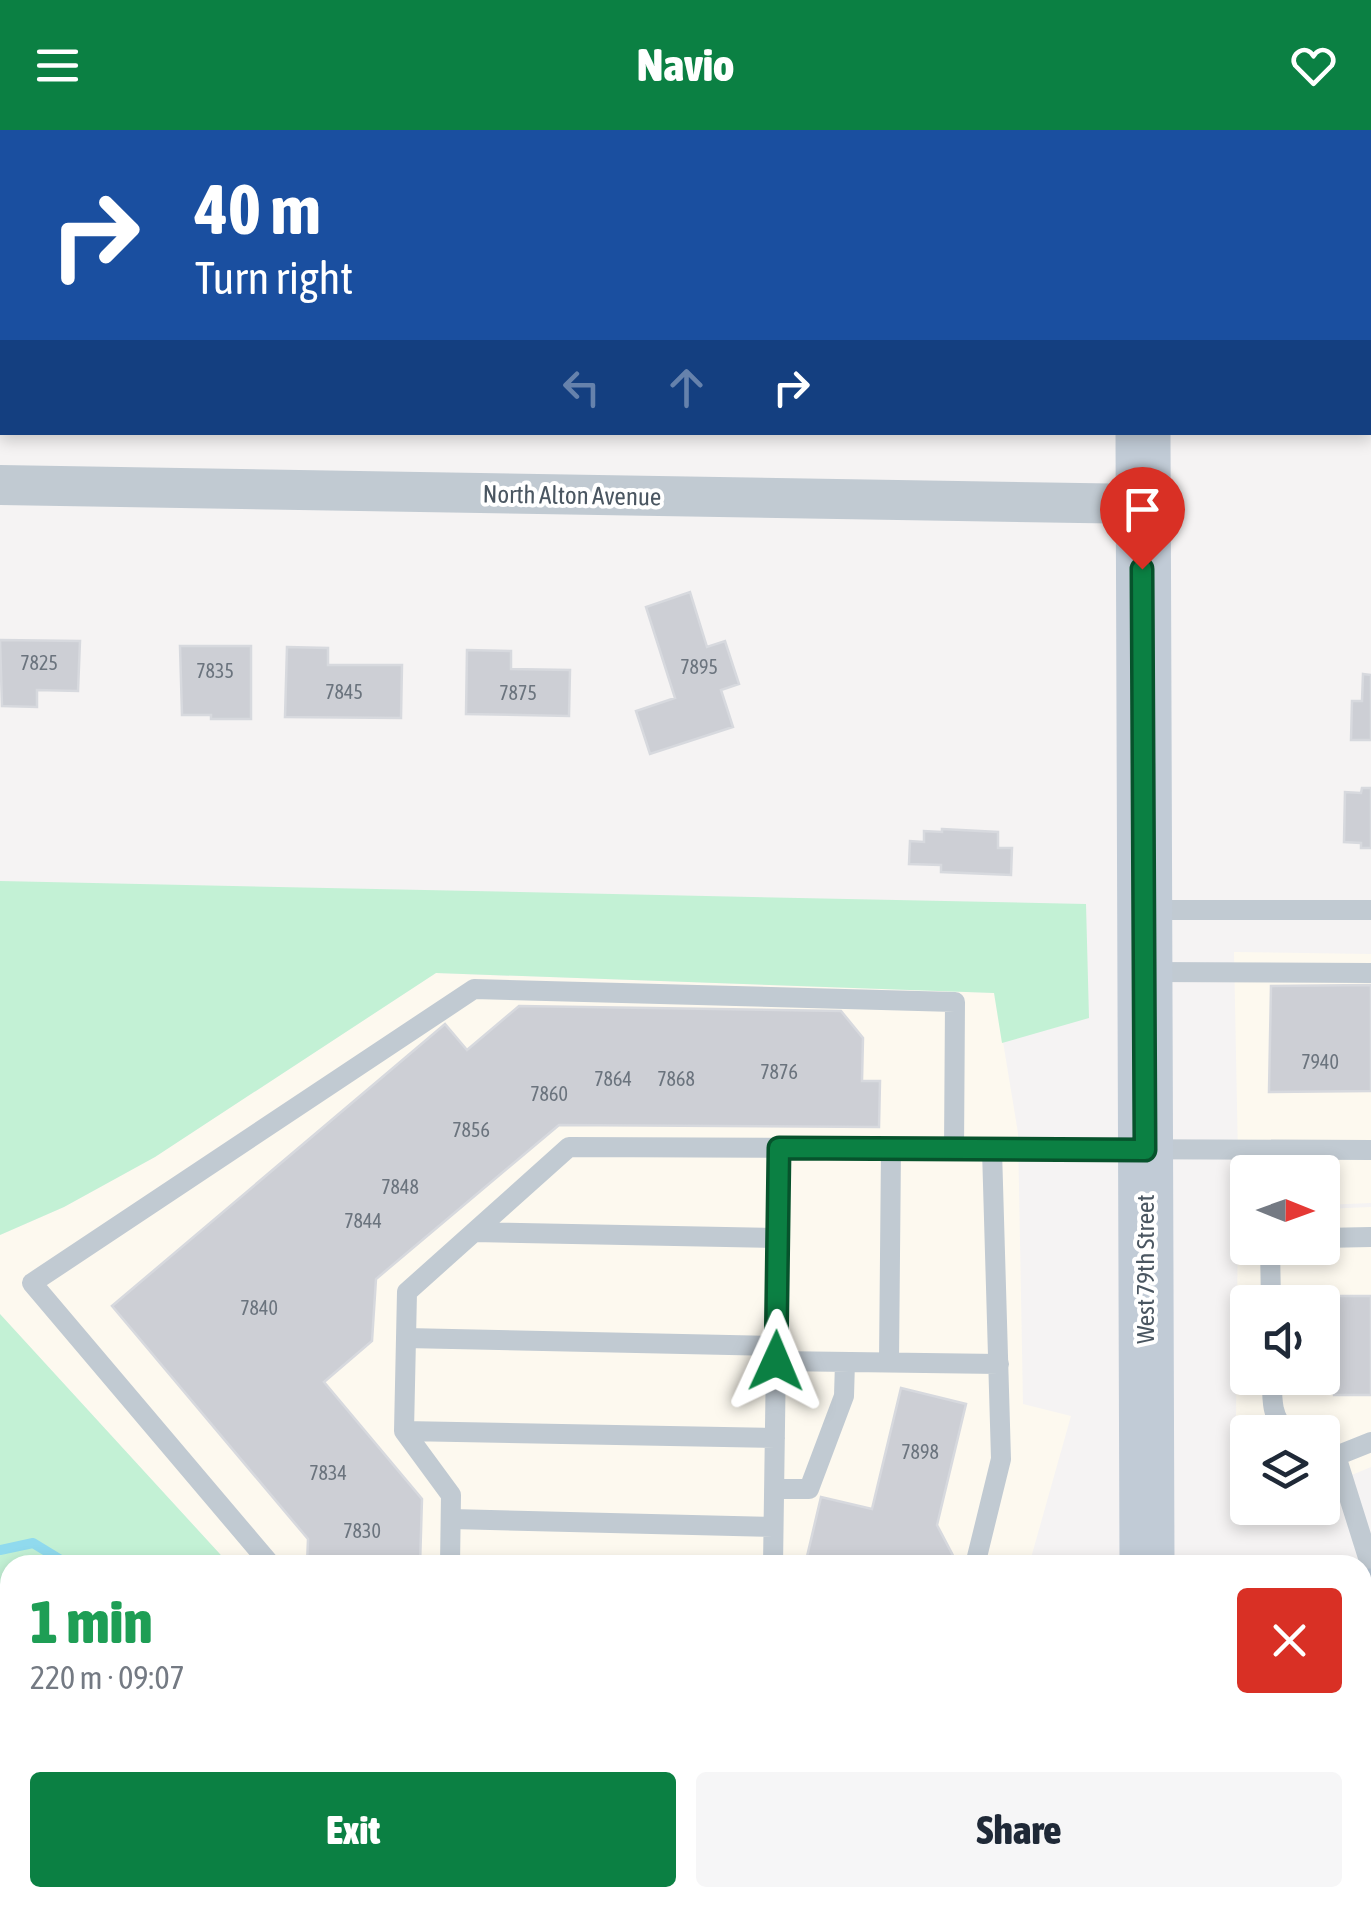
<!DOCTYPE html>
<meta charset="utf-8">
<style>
:root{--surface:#fff;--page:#f6f6f7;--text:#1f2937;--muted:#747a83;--accent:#0b8043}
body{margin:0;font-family:"Asap Condensed",sans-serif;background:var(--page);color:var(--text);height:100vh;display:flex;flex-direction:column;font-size:38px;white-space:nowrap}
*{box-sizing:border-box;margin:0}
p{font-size:32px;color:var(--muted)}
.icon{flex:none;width:55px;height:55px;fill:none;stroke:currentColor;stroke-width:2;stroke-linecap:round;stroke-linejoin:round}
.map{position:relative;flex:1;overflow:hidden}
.drawer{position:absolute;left:0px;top:1425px;width:1372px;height:352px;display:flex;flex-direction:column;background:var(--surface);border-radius:30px 30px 0 0;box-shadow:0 5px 15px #0003}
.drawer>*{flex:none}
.top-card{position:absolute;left:0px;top:0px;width:1372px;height:305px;box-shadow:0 5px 15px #0003;background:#1a4fa0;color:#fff;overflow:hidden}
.needle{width:65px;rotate:91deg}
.tools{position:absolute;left:1230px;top:1025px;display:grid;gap:20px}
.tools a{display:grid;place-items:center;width:110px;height:110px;border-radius:10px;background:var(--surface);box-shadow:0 5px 15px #0003;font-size:50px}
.pin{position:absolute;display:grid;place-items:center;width:85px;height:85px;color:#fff;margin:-102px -42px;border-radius:50% 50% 50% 0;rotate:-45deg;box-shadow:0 0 10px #0007}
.pin .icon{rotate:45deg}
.me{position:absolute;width:110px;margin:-55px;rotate:1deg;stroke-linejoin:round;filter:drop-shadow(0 0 8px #0008)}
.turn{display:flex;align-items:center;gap:35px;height:210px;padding:0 30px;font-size:45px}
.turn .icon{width:130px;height:130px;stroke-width:2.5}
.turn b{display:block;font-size:70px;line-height:85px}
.lanes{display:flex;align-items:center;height:95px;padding:0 30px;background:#0003;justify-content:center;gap:50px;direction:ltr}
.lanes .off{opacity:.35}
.round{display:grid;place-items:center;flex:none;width:105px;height:105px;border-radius:10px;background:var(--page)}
.head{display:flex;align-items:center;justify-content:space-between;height:170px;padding:0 30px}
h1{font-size:60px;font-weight:800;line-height:75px;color:#1e9e55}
.button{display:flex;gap:20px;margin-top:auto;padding:20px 30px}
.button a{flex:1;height:115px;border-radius:10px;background:var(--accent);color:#fff;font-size:40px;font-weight:800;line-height:115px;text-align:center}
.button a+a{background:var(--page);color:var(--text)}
header{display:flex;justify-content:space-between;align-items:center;height:130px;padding:0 30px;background:var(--accent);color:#fff;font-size:45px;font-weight:800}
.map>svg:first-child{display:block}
.commercial{fill:#fdf9ef;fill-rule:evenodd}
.green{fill:#c3f1d5}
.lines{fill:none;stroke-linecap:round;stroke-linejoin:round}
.stream{stroke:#90daee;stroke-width:10}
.building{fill:#cdcfd5;stroke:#d7d9de;stroke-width:2.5}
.lane{stroke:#c1cad2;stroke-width:20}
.street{stroke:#c1cad2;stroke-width:40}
.secondary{stroke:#c1cbd6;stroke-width:55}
.primary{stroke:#b3c2d1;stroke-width:55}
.route-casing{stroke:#07532c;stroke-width:25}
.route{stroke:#0b8043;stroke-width:18}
.labels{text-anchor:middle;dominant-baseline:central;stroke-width:8;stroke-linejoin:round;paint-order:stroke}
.number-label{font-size:20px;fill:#6b747e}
.street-label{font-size:25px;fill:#4a5661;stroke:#fff}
</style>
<header><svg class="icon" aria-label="menu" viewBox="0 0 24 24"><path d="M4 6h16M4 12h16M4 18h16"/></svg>Navio<svg class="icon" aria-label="heart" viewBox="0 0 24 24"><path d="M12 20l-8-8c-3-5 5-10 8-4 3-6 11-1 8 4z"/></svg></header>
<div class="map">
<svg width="1371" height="1777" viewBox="0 0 1371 1777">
<rect width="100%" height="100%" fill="#f5f3f3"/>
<path class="commercial" d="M1234,822L1371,824V1073L1323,1075L1322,1042H1248L1247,1078L1239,1079Z
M436,843L995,863L1018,1003L1023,1274L1071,1286L1029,1435H230L0,1184V1105L64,1077L155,1027Z
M1371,1077V1337L1323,1357L1322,1302H1248V1378H1273L1235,1393L1238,1083L1247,1082L1248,1118H1322L1323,1079ZM1248,1172H1322V1248H1248Z
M1371,1550V1777H1219L1220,1768H1362V1553Z
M913,1768H1048L1051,1777H891Z"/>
<path class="green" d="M0,751L1086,774L1089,888L1002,913L994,863L436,843L155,1027L64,1077L0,1105Z
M0,1184L230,1435H10V1768H190L159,1777H0Z"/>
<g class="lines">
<path class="stream" d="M0,1420L33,1413L69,1435
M56,1768L57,1777"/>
</g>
<path class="building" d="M690,462L707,517L725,511L739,554L721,560L733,597L650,624L636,581L675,568L646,477Z
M0,510L80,511L78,561L37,560V577L2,576Z
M180,516H251V589H211V585H182Z
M287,517L328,518V535H402L401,588L285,587Z
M467,520L511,521V539L570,540L569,586L466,584Z
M1363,544L1371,545V610H1351L1352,571H1362Z
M1362,658H1371V718H1361V713L1344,712L1345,662L1361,663Z
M942,699L998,702V718H1012L1011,745L941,742V735L909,734L910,711L924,712V701L942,702Z
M1371,855V961L1269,962L1271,856Z
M519,876L841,881L863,908L862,951H880L879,997L559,995L376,1149L372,1211L324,1252L422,1369L420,1435H307L308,1409L112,1176L445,894L467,920Z
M1336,1166H1371V1265H1334V1228H1322V1189H1336Z
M901,1258L966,1274L937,1395L958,1435H805L821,1367L872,1379Z
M1371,1619V1746L1362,1720V1622Z
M1371,1760V1777H1339L1337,1772L1362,1768V1763Z"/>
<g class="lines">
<path class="lane" d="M1146,780H1371
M1148,842L1371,843
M1268,1020L1269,1042
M474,1102L778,1108
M1322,1108L1371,1107
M1270,1118L1271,1172
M406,1208L776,1216
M776,1231L999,1234
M889,1232L891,1019
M1272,1248C1272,1269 1271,1287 1287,1302
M404,1301L775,1308
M1322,1319L1336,1326L1371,1312
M1336,1326L1371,1437
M774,1359H809L844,1266L845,1232
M451,1389L773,1397
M271,1435L32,1153L474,859L955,872L954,1020
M450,1435L451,1365L404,1301L407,1162L569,1017L1371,1020
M773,1435L779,1018
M975,1435L1001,1329L992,1020
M1362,1597L1371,1594
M1362,1617L1364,1622
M456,1768V1777
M998,1777H999"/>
<path class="street" d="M0,355L1143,374"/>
<path class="secondary" d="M1142,0V2
M1143,302L1147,1435
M1148,1777L1149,1768"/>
<path class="primary" d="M1362,1469L1371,1466
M490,1777L517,1768"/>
</g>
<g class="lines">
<defs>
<path id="route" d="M776,1231L779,1018L1145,1020L1142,439"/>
</defs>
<use href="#route" class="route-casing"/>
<use href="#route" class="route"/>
</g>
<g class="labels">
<g class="number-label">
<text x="39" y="532">7825</text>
<text x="699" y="536">7895</text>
<text x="215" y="540">7835</text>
<text x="344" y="561">7845</text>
<text x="518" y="562">7875</text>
<text x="1320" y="931">7940</text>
<text x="779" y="941">7876</text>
<text x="613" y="948">7864</text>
<text x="676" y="948">7868</text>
<text x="549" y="963">7860</text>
<text x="471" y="999">7856</text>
<text x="400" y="1056">7848</text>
<text x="363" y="1090">7844</text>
<text x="259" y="1177">7840</text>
<text x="920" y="1321">7898</text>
<text x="328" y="1342">7834</text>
<text x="362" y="1400">7830</text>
</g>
<g class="street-label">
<text transform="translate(572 365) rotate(1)">North Alton Avenue</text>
<text transform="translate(1145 1139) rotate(-90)">West 79th Street</text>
</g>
</g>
</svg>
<div class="tools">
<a><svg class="needle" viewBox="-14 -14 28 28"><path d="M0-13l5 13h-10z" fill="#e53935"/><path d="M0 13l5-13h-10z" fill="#747a83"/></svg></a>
<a><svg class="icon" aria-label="sound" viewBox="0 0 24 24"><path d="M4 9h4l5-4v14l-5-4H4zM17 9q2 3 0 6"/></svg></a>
<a><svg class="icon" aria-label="layers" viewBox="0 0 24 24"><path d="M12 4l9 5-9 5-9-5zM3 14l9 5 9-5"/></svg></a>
</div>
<div class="pin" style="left:1142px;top:439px;background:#d93025"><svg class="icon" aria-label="arrive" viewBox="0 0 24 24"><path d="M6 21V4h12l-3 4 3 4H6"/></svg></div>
<svg class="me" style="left:776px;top:1231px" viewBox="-20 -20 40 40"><path d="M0-17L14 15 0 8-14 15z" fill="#0b8043" stroke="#fff" stroke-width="4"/></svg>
<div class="top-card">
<div class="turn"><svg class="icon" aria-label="right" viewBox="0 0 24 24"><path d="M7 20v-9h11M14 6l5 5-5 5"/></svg><div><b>40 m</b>Turn right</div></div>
<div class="lanes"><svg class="icon off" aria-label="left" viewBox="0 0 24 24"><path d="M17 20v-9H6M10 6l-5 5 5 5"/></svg><svg class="icon off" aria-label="ahead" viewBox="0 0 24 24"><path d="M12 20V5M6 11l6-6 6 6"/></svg><svg class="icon" aria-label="right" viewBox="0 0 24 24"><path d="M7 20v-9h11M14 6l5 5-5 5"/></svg></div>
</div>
<section class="drawer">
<div class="head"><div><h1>1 min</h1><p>220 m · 09:07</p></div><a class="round" style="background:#d93025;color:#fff"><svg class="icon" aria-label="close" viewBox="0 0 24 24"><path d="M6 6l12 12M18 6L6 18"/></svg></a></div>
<div class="button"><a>Exit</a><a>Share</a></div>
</section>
</div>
